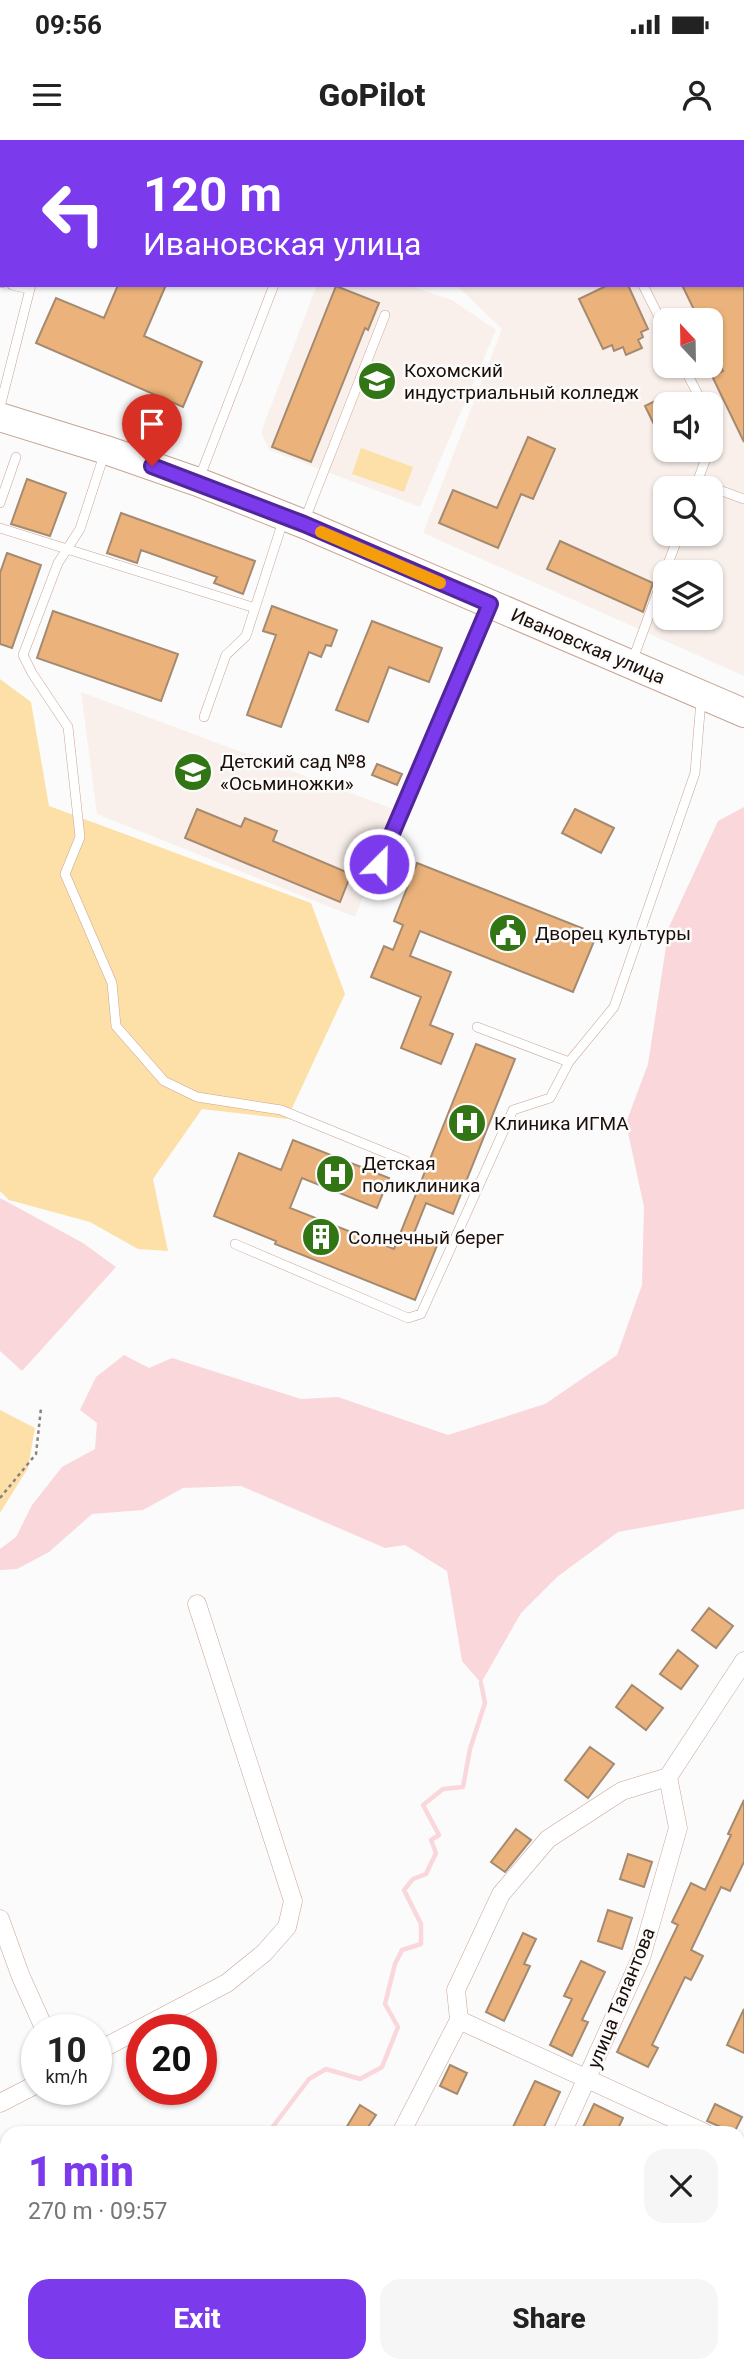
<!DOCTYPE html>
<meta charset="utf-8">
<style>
:root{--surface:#fff;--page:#f6f6f6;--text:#222;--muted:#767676;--accent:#7c3aed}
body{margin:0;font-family:Roboto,sans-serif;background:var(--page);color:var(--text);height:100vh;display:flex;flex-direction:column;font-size:26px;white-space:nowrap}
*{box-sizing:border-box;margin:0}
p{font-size:23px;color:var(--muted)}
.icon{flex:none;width:38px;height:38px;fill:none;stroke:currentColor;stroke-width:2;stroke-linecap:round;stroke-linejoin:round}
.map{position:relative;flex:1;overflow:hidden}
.panel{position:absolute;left:0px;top:1986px;width:746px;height:247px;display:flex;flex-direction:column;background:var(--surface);border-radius:21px 21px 0 0;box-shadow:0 2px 5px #0004}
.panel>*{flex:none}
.hud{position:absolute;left:0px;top:0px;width:746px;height:147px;box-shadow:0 2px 5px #0004;background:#7c3aed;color:#fff;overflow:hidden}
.needle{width:46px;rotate:338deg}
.tools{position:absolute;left:653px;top:168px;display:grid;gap:14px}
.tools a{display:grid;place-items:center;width:70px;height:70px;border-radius:14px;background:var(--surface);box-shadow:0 2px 5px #0004;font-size:35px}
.speed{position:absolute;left:21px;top:1874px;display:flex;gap:14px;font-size:35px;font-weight:700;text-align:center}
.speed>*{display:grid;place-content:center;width:91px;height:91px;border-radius:50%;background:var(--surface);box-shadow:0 2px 5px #0004;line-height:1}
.speed small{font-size:18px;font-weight:400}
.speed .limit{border:10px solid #d22;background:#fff;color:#111}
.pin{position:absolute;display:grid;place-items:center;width:60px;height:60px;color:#fff;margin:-72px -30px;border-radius:50% 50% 50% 0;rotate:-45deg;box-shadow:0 0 7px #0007}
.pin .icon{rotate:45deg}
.me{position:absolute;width:77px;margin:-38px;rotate:23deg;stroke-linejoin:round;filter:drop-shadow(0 0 5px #0008)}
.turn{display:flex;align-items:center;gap:24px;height:147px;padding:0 28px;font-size:32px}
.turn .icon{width:91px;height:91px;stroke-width:2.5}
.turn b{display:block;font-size:49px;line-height:60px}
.round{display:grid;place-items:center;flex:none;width:74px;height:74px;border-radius:21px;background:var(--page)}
.head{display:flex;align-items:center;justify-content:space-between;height:119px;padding:0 28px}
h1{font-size:42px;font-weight:800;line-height:52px;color:var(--accent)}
.action{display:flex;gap:14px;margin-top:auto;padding:14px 28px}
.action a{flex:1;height:80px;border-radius:21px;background:var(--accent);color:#fff;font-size:28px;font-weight:800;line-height:80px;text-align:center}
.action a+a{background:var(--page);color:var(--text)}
.status{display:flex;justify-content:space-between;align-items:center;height:49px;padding:0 35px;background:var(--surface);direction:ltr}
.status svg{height:19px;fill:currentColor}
header{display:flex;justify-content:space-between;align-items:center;height:91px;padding:0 28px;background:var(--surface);font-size:32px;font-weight:800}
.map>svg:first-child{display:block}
.built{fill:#f9f0eb;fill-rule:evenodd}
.green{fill:#fde0a8}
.water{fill:#fad7db}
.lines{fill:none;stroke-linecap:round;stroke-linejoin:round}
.stream{stroke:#fad7db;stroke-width:4.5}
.building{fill:#ebb37b;stroke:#a58a70;stroke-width:2}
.service-casing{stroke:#c9a493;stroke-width:10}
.minor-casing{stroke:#c9a493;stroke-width:19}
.primary-casing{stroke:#c9a493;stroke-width:30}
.path{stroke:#89827f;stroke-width:2.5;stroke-dasharray:3.5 3.5;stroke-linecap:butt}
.service{stroke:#fff;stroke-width:9}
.minor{stroke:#fff;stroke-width:18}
.primary{stroke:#fff;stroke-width:28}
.route-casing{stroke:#51269a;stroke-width:18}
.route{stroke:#7c3aed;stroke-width:12}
.slow{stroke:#f59e0b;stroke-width:12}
.labels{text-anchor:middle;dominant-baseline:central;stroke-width:5;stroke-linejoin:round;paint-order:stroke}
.poi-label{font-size:19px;fill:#1b0e08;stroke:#fbfbfb;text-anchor:start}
.street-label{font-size:19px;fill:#1b0e08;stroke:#fbfbfb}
</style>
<div class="status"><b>09:56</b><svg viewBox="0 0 49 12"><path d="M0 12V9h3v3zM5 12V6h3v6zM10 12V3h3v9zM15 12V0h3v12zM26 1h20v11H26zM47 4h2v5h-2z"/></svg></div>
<header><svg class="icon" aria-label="menu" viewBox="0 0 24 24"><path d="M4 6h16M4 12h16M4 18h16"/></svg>GoPilot<svg class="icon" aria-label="person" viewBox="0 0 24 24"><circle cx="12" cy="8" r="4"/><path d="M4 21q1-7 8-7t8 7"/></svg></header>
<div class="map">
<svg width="744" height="2232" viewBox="0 0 744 2232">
<rect width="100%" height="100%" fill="#fbfbfb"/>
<path class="built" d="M442,0H744V536L423,393L502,189L456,145H744V2ZM665,180H710V226H665ZM665,264H710V310H665ZM665,348H710V394H665ZM665,432H710V478H665Z
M317,145H407L452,160L496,190L420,367L269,310L261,292Z
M81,552L396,670L355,777L97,674Z"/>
<path class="green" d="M361,308L413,327L404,352L352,334Z
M0,539L31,562L49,666L311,763L345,854L287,979L202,969L153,1039L168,1111L138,1109L90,1082L9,1060L0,1051Z
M0,1270L35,1288L28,1328L0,1373Z"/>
<path class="water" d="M744,667V1369L618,1392L557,1437L521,1473L481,1543L462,1521L447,1431L405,1405L385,1408L241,1346L183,1348L143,1370L92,1374L49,1412L17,1429L0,1430V1409L16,1397L32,1365L62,1327L95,1309L97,1283L80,1270L96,1237L124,1215L149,1228L172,1218L301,1259L338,1257L448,1295L545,1264L617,1215L642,1145L644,1067L626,983L648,924L669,787L718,681Z
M0,1058L83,1103L116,1127L22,1231L0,1211Z"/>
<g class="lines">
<path class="stream" d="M268,1993L309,1939L326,1929L360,1939L382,1927L398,1887L385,1864L395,1824L402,1810L421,1804V1784L404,1750L413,1739L426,1734L436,1713L431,1700L439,1695L423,1665L443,1649L463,1647L470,1609L485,1563L481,1543
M80,2232L91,2226"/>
</g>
<path class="building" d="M118,145H166L144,196L202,222L183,267L36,203L56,158L104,178Z
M608,145H628L648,189L641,192L643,197L638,200L642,208L626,215L623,207L614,211L612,205L603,209L579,159Z
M682,145H744V302L712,236L723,231L710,204V180H699Z
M336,146L379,163L368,190L365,188L311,322L272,307Z
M665,256V307L645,266Z
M528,297L555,309L533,359L521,354L498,408L439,383L453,350L497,368Z
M27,339L66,353L50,396L11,384Z
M121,373L255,421L243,454L214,443L217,437L141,410L137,423L107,413Z
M560,401L653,443L643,472L547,429Z
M7,413L41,425L12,508L0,504V433Z
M272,466L337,490L331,506L326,505L321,517L309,512L281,587L247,575L276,495L263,491Z
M53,471L178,514L161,561L37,518Z
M372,481L442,508L429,542L389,527L368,582L336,570Z
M377,624L402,634L397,645L372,635Z
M197,669L241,687L245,678L277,691L273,701L351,734L340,762L185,698Z
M575,669L614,688L601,713L562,693Z
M417,723L597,794L573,852L420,791L410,816L451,832L430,885L453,894L441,924L401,908L421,857L371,837L384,806L393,810L403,785L394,781Z
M476,904L515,919L453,1074L426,1063L414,1093L438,1103L415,1160L275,1104L276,1101L214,1076L239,1013L281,1030L293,1000L389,1038L377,1068L302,1038L290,1068L394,1109Z
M709,1468L733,1486L716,1508L692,1490Z
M678,1510L698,1526L681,1549L660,1534Z
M632,1545L663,1568L646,1590L616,1567Z
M590,1607L614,1624L588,1658L565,1640Z
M744,1660V1722L730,1751L721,1747L691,1810L703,1816L691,1840L685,1837L652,1905L658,1908L648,1927L617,1912L678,1785L672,1782L691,1743L705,1750L731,1695L728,1694Z
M516,1689L531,1700L505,1732L491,1722Z
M628,1714L652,1722L644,1747L620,1739Z
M608,1770L632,1778L622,1809L598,1801Z
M523,1793L536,1799L524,1824L530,1826L504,1881L486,1872Z
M581,1821L605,1832L582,1880L588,1882L572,1916L550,1905L572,1859L564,1856Z
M744,1869V1913L727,1905Z
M450,1925L467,1933L457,1954L440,1946Z
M535,1941L560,1952L541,1993H526L513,1987Z
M594,1964L623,1978L616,1993H597L583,1987Z
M715,1964L742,1977L734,1993L707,1981Z
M360,1965L376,1975L364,1993H343Z"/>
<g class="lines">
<defs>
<path id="service" d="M511,0V2
M581,0V2
M63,2L64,0
M171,2V0
M258,2L259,0
M379,2L380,0
M0,142L2,143
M12,145L29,149
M643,145L665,189
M683,226L703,264
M0,267L31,145
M710,280L713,297L710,305
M104,315L80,389L58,423L23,515L32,533L68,587L80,697L65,734L112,843L116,886L164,941L197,957L281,970L406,1021
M199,339L274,145
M697,342L744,359
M695,348L709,310
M0,363L16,317
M305,379L385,175
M0,388L255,468L246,496L226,515L204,577
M255,468L284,378
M633,519L679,394
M379,724L490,466
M477,887L569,922
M235,1104L408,1178L421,1174L513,970L550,958L569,922L614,867L695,633L701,560"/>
<path id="minor" d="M0,1779L21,1837L45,1890
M459,1880L705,1993
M96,1912L227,1843L264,1813L287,1787L293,1761L197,1464
M0,1963L37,1944
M401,1993L459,1880L456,1850L501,1754L548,1699L622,1651L668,1637L744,1521
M562,1993L641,1818L678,1688L668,1637
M738,2033L744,2021
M0,2226L20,2232
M277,2232L280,2226
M447,2232L449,2226
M649,2232L652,2226"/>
<path id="primary" d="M0,277L106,310L198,342L304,384L744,573"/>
</defs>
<use href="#service" class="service-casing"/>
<use href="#minor" class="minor-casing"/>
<use href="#primary" class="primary-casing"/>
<path class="path" d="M0,1358L36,1314L41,1268"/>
<use href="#service" class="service"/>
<use href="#minor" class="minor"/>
<use href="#primary" class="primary"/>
</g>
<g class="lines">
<defs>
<path id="route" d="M152,326L304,384L490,464L379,724"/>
</defs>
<use href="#route" class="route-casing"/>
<use href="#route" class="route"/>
<path class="slow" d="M321,392L440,443"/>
</g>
<defs>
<symbol id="university-disc" viewBox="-11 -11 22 22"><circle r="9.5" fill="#327515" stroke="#fbfbfb"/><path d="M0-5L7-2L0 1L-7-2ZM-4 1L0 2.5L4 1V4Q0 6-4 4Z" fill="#fff"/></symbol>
<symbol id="school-disc" viewBox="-11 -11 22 22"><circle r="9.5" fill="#327515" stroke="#fbfbfb"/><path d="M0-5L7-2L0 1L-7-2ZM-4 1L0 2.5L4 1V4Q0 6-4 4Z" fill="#fff"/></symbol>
<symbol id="civic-disc" viewBox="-11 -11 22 22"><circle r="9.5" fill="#327515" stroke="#fbfbfb"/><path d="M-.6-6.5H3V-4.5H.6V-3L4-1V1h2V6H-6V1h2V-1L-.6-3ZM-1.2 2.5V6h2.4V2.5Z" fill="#fff"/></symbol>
<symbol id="hospital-disc" viewBox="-11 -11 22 22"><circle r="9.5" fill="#327515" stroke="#fbfbfb"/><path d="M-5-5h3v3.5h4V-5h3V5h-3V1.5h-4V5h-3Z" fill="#fff"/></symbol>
<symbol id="building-disc" viewBox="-11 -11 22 22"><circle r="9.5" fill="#327515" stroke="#fbfbfb"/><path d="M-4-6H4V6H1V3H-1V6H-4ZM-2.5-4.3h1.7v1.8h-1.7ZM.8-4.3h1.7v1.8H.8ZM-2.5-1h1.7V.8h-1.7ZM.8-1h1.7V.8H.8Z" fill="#fff"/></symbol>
</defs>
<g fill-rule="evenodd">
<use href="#university-disc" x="355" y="219" width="44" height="44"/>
<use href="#school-disc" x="171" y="610" width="44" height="44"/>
<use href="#civic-disc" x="486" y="771" width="44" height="44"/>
<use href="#hospital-disc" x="445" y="961" width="44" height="44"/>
<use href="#hospital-disc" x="313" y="1012" width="44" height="44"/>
<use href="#building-disc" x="299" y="1075" width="44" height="44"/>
</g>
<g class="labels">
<g class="poi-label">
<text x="404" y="230">Кохомский<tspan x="404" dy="22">индустриальный колледж</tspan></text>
<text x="220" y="621">Детский сад №8<tspan x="220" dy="22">«Осьминожки»</tspan></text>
<text x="535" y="793">Дворец культуры</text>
<text x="494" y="983">Клиника ИГМА</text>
<text x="362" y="1023">Детская<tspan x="362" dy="22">поликлиника</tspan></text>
<text x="348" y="1097">Солнечный берег</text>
</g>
<g class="street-label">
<text transform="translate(588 506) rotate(23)">Ивановская улица</text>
<text transform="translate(621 1858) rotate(-68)">улица Талантова</text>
</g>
</g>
</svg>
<div class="tools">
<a><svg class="needle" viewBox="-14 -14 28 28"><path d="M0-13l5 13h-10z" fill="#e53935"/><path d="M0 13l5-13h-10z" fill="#767676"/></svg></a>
<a><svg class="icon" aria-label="sound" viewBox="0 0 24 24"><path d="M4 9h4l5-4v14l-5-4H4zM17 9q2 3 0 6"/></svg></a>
<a><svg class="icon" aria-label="search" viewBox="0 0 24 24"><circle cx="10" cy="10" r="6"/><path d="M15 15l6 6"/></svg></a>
<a><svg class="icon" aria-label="layers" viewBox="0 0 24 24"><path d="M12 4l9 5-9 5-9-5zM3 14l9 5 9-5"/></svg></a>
</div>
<div class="speed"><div>10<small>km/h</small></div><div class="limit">20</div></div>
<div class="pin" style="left:152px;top:326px;background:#d93025"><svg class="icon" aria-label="arrive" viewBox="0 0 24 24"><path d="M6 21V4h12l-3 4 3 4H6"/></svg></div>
<svg class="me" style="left:379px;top:724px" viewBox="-20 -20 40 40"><circle r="17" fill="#7c3aed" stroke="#fff" stroke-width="3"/><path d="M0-11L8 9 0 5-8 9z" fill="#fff"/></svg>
<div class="hud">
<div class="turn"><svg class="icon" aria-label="left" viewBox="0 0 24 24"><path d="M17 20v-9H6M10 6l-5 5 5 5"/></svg><div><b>120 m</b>Ивановская улица</div></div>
</div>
<section class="panel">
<div class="head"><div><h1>1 min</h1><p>270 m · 09:57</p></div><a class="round"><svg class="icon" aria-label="close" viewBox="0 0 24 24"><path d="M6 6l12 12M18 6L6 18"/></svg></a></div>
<div class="action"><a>Exit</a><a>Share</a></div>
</section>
</div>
